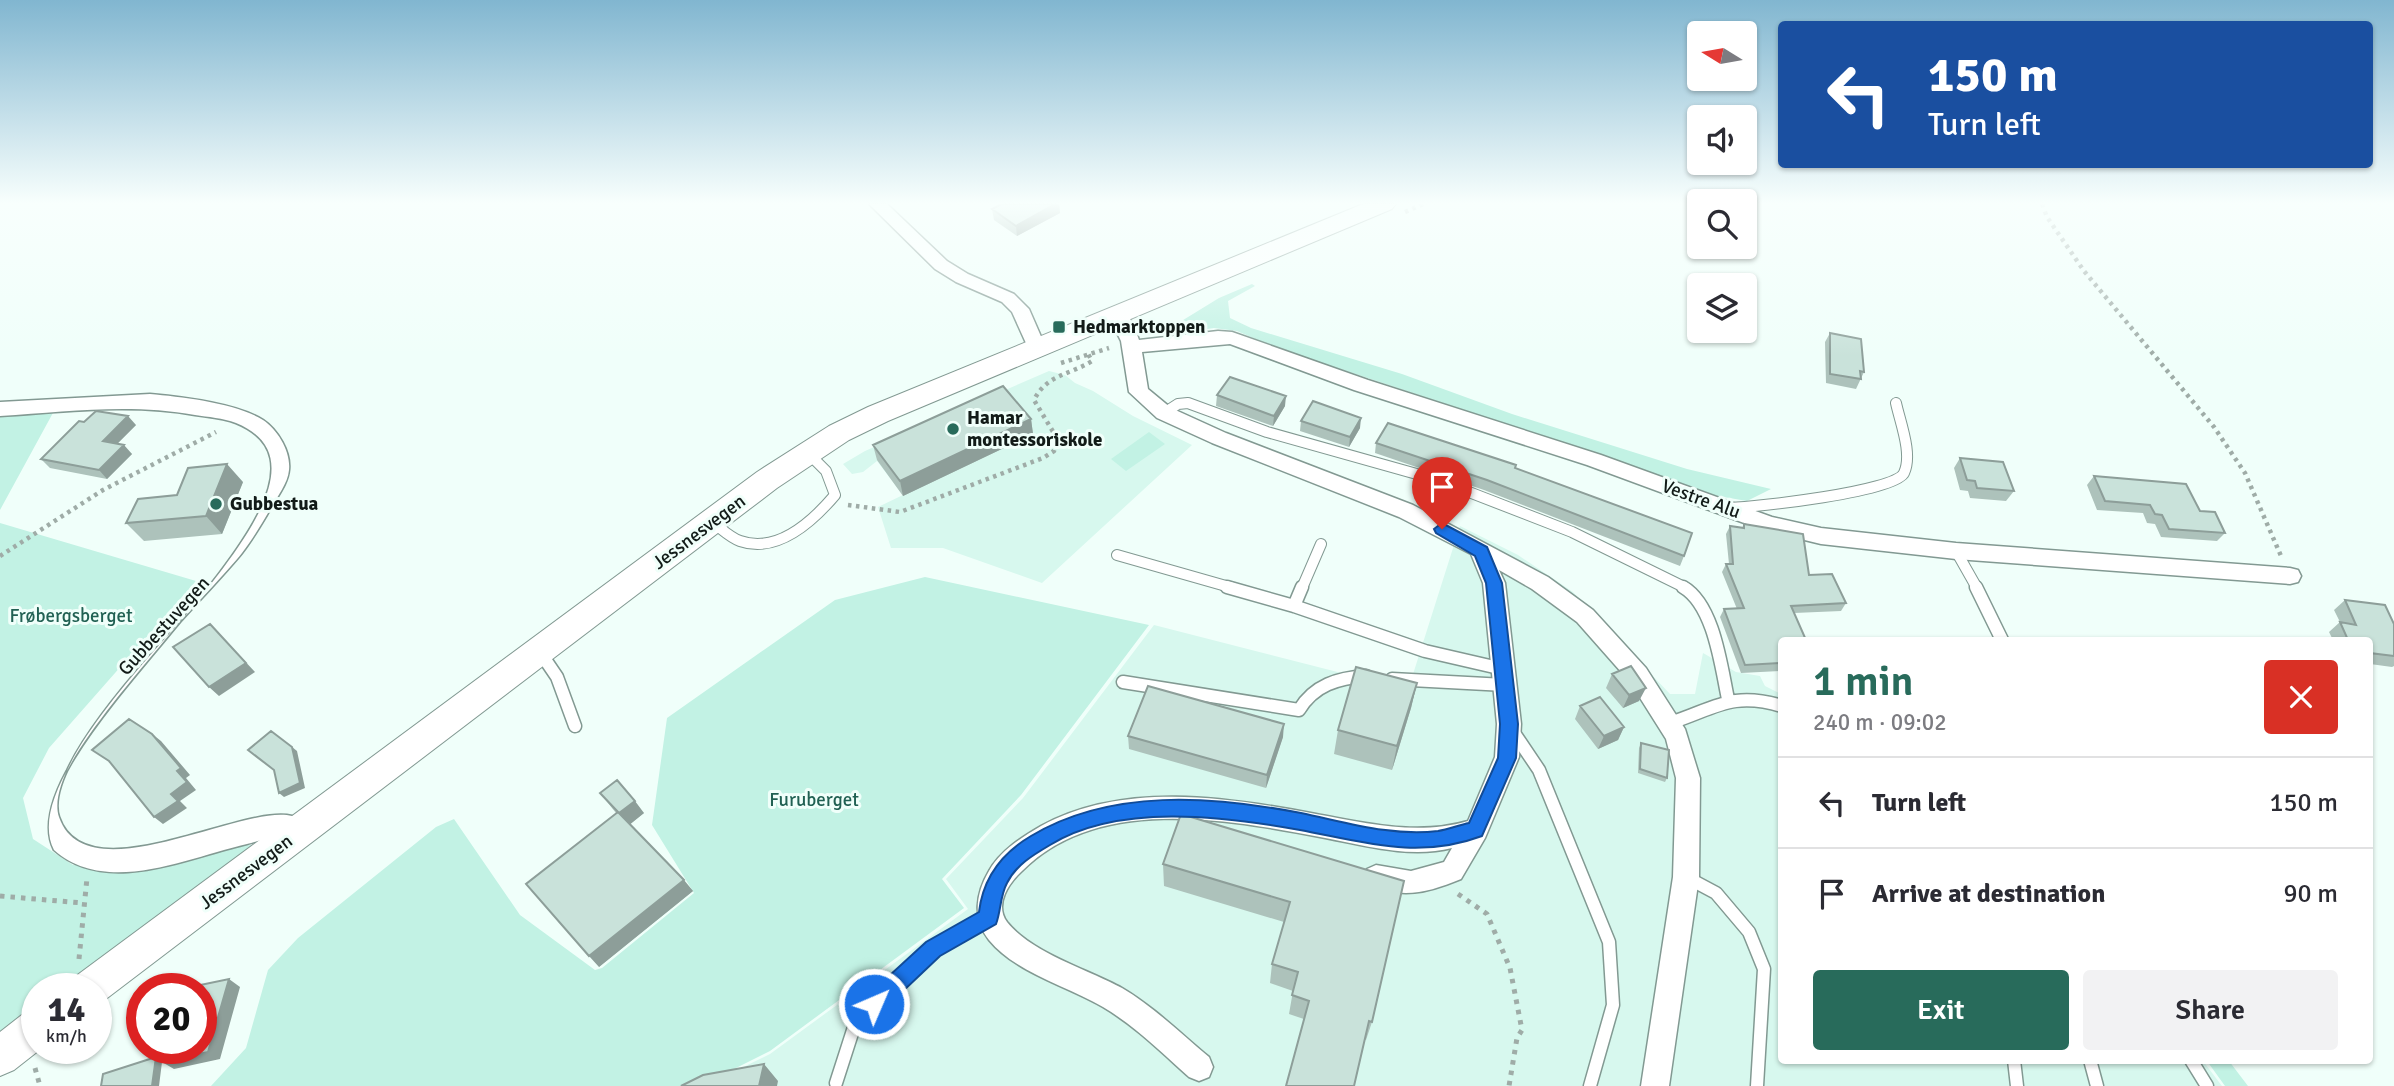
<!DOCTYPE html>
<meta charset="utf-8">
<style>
:root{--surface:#fff;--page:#f2f2f3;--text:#2b2b33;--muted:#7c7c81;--line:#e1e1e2;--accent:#286b5b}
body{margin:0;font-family:Signika,sans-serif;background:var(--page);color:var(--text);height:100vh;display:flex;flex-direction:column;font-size:26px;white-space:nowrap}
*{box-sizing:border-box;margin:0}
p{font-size:23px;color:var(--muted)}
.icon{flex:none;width:38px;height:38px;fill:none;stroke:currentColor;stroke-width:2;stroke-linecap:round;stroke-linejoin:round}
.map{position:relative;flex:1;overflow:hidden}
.drawer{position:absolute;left:1778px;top:637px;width:595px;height:427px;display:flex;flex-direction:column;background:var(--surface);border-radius:7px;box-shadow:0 2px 5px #0004}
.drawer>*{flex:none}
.hud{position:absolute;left:1778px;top:21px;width:595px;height:147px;border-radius:7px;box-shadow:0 2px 5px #0004;background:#1a4fa0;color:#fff;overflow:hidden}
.needle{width:46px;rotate:281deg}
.tools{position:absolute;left:1687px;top:21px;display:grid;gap:14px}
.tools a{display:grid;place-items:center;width:70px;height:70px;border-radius:7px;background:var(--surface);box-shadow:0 2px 5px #0004;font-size:35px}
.speed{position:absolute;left:21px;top:973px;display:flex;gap:14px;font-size:35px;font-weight:700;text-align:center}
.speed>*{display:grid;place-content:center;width:91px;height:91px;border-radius:50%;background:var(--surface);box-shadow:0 2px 5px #0004;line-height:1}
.speed small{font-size:18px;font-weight:400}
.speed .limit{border:10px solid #d22;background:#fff;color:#111}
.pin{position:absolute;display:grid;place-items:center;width:60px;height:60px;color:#fff;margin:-72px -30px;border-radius:50% 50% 50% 0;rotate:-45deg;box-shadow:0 0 7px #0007}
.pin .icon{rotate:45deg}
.me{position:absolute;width:77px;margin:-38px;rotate:45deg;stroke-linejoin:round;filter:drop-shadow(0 0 5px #0008)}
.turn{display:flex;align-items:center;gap:24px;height:147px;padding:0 35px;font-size:32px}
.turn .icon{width:91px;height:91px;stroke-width:2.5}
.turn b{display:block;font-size:49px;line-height:60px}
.round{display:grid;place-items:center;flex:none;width:74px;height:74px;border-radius:7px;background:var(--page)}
.overview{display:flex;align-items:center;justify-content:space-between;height:119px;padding:0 35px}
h1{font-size:42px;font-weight:600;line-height:52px;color:var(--accent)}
.primary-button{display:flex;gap:14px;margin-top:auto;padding:14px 35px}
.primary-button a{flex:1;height:80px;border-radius:7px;background:var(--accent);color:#fff;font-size:28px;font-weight:600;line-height:80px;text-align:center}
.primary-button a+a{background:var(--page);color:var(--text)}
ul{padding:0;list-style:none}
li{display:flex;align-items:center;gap:21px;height:91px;padding:0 35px;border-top:2px solid var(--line)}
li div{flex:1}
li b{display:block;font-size:26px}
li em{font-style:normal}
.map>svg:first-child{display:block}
.built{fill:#d7f8ee}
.green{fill:#c2f2e4}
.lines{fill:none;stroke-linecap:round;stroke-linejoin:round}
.service-far1-casing{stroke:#829992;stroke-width:12}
.service-casing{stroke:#829992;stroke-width:15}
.minor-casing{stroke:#829992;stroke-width:3}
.secondary-casing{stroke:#829992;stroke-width:2}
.path-far1{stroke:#9faca7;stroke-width:4.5;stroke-dasharray:3.5 4.5;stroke-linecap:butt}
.path{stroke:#9faca7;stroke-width:5;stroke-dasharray:4.5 6;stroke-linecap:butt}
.service-far1{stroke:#fff;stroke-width:10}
.service{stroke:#fff;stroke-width:12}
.minor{fill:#fff;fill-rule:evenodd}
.secondary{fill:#fff;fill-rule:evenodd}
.wall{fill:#adc2bb}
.shaded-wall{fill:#8d9e99}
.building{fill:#c9e2da;stroke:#8d9e99;stroke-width:2}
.route{fill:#1a73e8;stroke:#114b97;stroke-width:2}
.poi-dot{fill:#286b5b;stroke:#f0fffa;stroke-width:2.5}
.labels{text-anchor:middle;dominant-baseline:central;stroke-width:6;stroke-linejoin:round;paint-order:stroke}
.poi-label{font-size:19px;font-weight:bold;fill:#121b18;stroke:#f0fffa;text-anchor:start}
.street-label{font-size:19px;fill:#121b18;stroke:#f0fffa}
.park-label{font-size:19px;fill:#216153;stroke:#f0fffa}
</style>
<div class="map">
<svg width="2394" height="1086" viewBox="0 0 2394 1086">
<rect width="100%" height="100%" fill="#f0fffa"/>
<path class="built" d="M1049,371L1065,375L1075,383L1093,391L1133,416L1192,445L1042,583L943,548H891L878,507L903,495L877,461L863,472L852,474L843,464L865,451Z
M1460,526L1518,555L1573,592L1670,694H1695L1703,653L1736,672L1760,676L1765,686L1781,694L1782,1060L2203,1061L2222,1086H704L770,1054L968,909L946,879L1023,798L1154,625L1408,690Z"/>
<path class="green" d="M1252,284L1255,286L1228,301L1230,318L1251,328L1402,374L1512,414L1687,469L1771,489L1747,501L1706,494L1485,417L1274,347L1237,331L1214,328L1167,335L1162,333L1219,298Z
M54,411L0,510V412Z
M1149,432L1165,444L1126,471L1111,459Z
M0,523L196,581L49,748L23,798L33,839L73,865L146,869L223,846L252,845L63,989H37V1009L0,1036Z
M925,577L1149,625L1021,795L942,879L964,908L770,1051L700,1086H211L246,1048L268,970L298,938L436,827L454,819L520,915L595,970L602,968L694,893L652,825L667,718L835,600Z
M2207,1061H2229L2248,1086H2225Z"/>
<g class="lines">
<defs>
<path id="service-far1" d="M1164,413L1178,404L1188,403L1267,432L1438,480L1572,532L1686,588
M1730,508C1755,507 1895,492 1904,473C1913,454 1900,422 1896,403
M712,522C721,528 729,537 740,541C777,554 813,521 835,495L826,471L808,453
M1956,551L1977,588
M1117,555L1233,588
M1302,588L1321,544"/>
<path id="service" d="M1227,587L1294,606L1425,651L1503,669
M1683,587C1714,605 1721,666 1728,699
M1976,587L2002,640
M1294,606L1302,587
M540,652L557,677L575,726
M1392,679L1505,685
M1123,682L1299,710C1314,685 1338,678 1366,676
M1670,723C1716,708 1732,691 1782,706
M1512,730L1539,770L1609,942L1613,1005L1590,1086
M1686,877L1716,893L1749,932L1764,969L1757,1086
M2014,1060L2017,1086
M2090,1060L2097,1086
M2191,1060L2207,1086
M836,1083L855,1024L933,949L989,917"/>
<path id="minor" d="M869,204H887L947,261L968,274L1014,294L1029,309L1046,348L1044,352H1030L1012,312L1002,302L956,282L935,269Z
M1117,309C1130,312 1135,328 1139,340L1218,331L1232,332L1368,380L1601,455L1772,517L1821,528L1956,543L2290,568L2298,570L2301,576L2298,582L2290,584L1956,559L1821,544L1763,530L1587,465L1354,390L1230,344L1142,352L1148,389L1171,408L1226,433L1413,505L1548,577L1593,610L1646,668L1685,729L1700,778L1699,877L1669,1086H1641L1673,877L1676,778L1666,739L1630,682L1577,622L1532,589L1499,570L1505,583L1521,724L1519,757L1485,838L1461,879C1427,893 1403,899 1367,885L1363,877L1367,869L1376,865L1411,871L1444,862L1452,848C1410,859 1362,845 1320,837C1226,819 1097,795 1022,871C1009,883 994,904 1007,922C1032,953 1087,969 1122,988C1154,1007 1180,1033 1209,1057L1213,1067L1209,1077L1199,1081L1189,1077C1161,1052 1135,1026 1103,1007C1067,986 1016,973 989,940C972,919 976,893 989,871C1000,851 1022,837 1041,826C1123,781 1228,797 1316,814C1367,823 1417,836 1468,821L1495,757L1497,724L1483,583L1471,554L1399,517L1212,443L1157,418L1129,392L1121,341L1108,315Z
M150,394C183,397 236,403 263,420C278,430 291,452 289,470C288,483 277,497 271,508C262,523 253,539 242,553C204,601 39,757 59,817C86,896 243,803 292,816C301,818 306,826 309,834L306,842L297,845C293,844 287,839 284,838C274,835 256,842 247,844C189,857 107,897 54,850C0,744 388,485 236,423C223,418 208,417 195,415C129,403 66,412 0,416V402Z"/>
<path id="secondary" d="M1363,204H1396L1392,209L888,421L849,440L777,488L102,1002L96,1005V989H70L76,976L757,472L829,426L868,407Z
M37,1009V1048H42L14,1070L0,1076V1032L23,1014Z"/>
</defs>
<use href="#service-far1" class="service-far1-casing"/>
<use href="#service" class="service-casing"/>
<use href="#minor" class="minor-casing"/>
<use href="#secondary" class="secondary-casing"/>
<path class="path-far1" d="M2042,204L2047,217L2084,271L2214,427L2245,473L2281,556
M1405,212L1423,204
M1061,363L1109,348
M848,505L900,512L1043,458L1054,451L1058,440L1034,400C1047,374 1070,375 1092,361L1088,354
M0,556L103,490L216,432"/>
<path class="path" d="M1458,894L1487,914L1510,968L1522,1030L1517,1038L1509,1086
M0,896L83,903
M79,959L87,878
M35,1068L40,1086"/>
<use href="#service-far1" class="service-far1"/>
<use href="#service" class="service"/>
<use href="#minor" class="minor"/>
<use href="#secondary" class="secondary"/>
</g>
<path class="wall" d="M1002,204H1059L1060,213L1017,236L994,220L992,209Z
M1830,333L1864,372L1856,389L1826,383L1825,342Z
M1217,395L1285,406L1273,426L1216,406Z
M1031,419L1033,434L903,496L877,460L873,445Z
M1301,421L1360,428L1349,447L1300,431Z
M84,422L136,425L117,444L132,454L107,479L50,468L41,459Z
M1376,443L1515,468L1684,556L1680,566L1484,490L1375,453Z
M1960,458L2014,491L2006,501L1970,498L1968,491L1960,490L1954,468Z
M2094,476L2200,511L2225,533L2217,541L2161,537L2155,524L2147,523L2143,513L2097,510L2087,485Z
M243,482L222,534L144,541L126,523L177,495Z
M1744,524L1809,575L1846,603L1841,611L1794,613L1782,640V671L1741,673L1720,617L1724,609H1737L1722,572L1726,564H1729L1726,534L1730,526L1742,528Z
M2345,600L2394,624V666L2392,667L2370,664V640H2333L2329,632L2340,622L2334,610Z
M1612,674L1639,701L1623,708L1606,688Z
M1417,683L1411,708L1392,770L1334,754L1338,730Z
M1580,706L1624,727L1618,740L1598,749L1575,719Z
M1128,736L1283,737L1266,788L1129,749Z
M1641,743L1667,778L1665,782L1638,773L1639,748Z
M600,793L644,813L630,824L693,891L599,967L616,813Z
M1163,864L1404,881L1372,1022L1366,1040L1289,1014L1293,991L1270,983L1272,964L1284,922L1164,886Z"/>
<path class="shaded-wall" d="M1054,204H1059L1060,213L1017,236L1016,226Z
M1286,396L1285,406L1273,426L1274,416Z
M128,416L136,425L111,450L103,441Z
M1361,418L1360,428L1349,447L1350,437Z
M1031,419L1033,434L903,496L900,481Z
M124,445L132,454L107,479L99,470Z
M227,464L243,482L222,534L206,516Z
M210,624L255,672L219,696L209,687Z
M1417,683L1411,708L1392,770L1397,746Z
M1646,688L1639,701L1623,708L1629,695Z
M1284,724L1283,737L1266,788L1267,775Z
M1624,727L1618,740L1598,749L1604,736Z
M152,734L161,741L190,775L186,778L196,790L180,801L187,808L163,824L154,817L171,794Z
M292,747L297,751L305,788L284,797L279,793Z
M635,801L644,813L628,826L619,813Z
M684,880L693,891L599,967L589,956Z
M229,979L240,987L220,1059L174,1069L162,1062L159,1086H152L156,1057L162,1060Z
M764,1064L778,1081L777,1086H759Z"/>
<path class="building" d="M1002,204H1055L1016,226L992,209Z
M1830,333L1861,339L1864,372L1860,371L1861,379L1830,374Z
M1230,377L1286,396L1274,416L1271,415L1217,395Z
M1003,386L1031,419L900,481L873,445Z
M1313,401L1361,418L1350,437L1301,421Z
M96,411L128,416L103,441L124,445L99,470L41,459L79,421L84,422Z
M1388,423L1516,465L1515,468L1692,533L1684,556L1487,480L1376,443Z
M1960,458L2003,462L2014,491L1977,488L1975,481L1967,480Z
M227,464L206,516L126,523L138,499L177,495L188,468Z
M2094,476L2186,484L2200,511L2215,512L2225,533L2169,529L2162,515L2155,514L2150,505L2105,501Z
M1744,524L1803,534L1809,575L1832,574L1846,603L1791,606L1806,640H1782V663L1745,665L1724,609L1744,608L1726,564H1733L1730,526L1744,528Z
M2345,600L2385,605L2394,624V656L2370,653V640H2348L2340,622L2356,625Z
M210,624L246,663L209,687L173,647Z
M1631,666L1646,688L1629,695L1612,674Z
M1356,667L1417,683L1397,746L1338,730Z
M1148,686L1284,724L1267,775L1128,736Z
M1600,697L1624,727L1604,736L1580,706Z
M129,719L152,734L181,768L177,771L187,782L171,794L178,801L154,817L109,761L92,750Z
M271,731L292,747L300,783L279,793L274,770L248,750Z
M1641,743L1669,750L1667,778L1640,769Z
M617,780L635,801L619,813L684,880L589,956L526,884L618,812L600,793Z
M1181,814L1404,881L1372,1022L1369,1021L1354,1086H1286L1309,1001L1292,995L1298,972L1272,964L1290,902L1163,864Z
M229,979L208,1052L161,1062L165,1048H201V989H181Z
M156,1057L152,1086H101L103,1074Z
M764,1064L759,1086H681L703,1075Z"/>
<linearGradient id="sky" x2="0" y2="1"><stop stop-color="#81b6d0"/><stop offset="0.57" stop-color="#f8fffd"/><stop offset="1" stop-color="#f8fffd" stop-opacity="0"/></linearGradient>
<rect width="2394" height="356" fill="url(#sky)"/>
<path class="route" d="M1442,523L1487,547L1502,583L1518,724L1516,758L1482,836C1418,860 1364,842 1300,830C1223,816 1118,803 1050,845C1033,855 1016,865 1007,883C1000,896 1001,911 996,924L940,956L881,1012L874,1015L866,1012L863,1004L866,997L926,942L979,912C983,878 1002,853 1031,836C1111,788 1212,796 1301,813C1345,822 1393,837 1438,831C1449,829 1459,825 1469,823L1498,758L1500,724L1486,583L1475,556L1436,533L1434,529Z"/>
<g class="poi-dot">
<rect x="1052" y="320" width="14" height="14" rx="3.5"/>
<circle cx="953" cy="429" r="7"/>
<circle cx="216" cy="504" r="7"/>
</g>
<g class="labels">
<g class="poi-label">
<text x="1073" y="327">Hedmarktoppen</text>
<text x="967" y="418">Hamar<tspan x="967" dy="22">montessoriskole</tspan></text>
<text x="230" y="504">Gubbestua</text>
</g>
<g class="street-label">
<text transform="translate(1701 499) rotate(20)">Vestre Alu</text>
<text transform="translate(699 532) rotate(-37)">Jessnesvegen</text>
<text transform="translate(164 626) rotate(-48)">Gubbestuvegen</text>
<text transform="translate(246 872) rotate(-37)">Jessnesvegen</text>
</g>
<g class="park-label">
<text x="71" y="616">Frøbergsberget</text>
<text x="814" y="800">Furuberget</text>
</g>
</g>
</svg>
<div class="tools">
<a><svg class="needle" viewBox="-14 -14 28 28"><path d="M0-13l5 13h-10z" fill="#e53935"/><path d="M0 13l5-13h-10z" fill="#7c7c81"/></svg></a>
<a><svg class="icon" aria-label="sound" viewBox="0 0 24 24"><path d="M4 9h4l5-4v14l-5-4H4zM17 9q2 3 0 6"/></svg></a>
<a><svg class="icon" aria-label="search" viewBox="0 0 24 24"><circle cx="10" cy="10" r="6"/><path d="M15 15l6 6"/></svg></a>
<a><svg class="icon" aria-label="layers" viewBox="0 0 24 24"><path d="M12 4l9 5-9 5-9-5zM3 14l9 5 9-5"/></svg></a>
</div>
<div class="speed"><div>14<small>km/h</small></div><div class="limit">20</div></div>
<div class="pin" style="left:1442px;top:529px;background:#d93025"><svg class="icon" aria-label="arrive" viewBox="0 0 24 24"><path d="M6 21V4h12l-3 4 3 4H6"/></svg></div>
<svg class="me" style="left:874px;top:1004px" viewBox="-20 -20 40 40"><circle r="17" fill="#1a73e8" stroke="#fff" stroke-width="3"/><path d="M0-11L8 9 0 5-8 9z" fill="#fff"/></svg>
<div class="hud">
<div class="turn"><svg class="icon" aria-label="left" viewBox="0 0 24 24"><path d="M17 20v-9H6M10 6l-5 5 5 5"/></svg><div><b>150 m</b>Turn left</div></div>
</div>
<section class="drawer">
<div class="overview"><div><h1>1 min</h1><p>240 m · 09:02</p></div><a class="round" style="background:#d93025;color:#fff"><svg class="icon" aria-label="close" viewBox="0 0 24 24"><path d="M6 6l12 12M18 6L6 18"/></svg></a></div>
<ul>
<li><svg class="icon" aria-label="left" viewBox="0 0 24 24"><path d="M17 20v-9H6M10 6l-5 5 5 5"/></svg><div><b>Turn left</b></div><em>150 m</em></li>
<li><svg class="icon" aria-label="arrive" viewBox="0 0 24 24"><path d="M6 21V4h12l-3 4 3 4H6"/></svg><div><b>Arrive at destination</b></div><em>90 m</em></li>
</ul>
<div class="primary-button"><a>Exit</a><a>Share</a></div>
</section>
</div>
